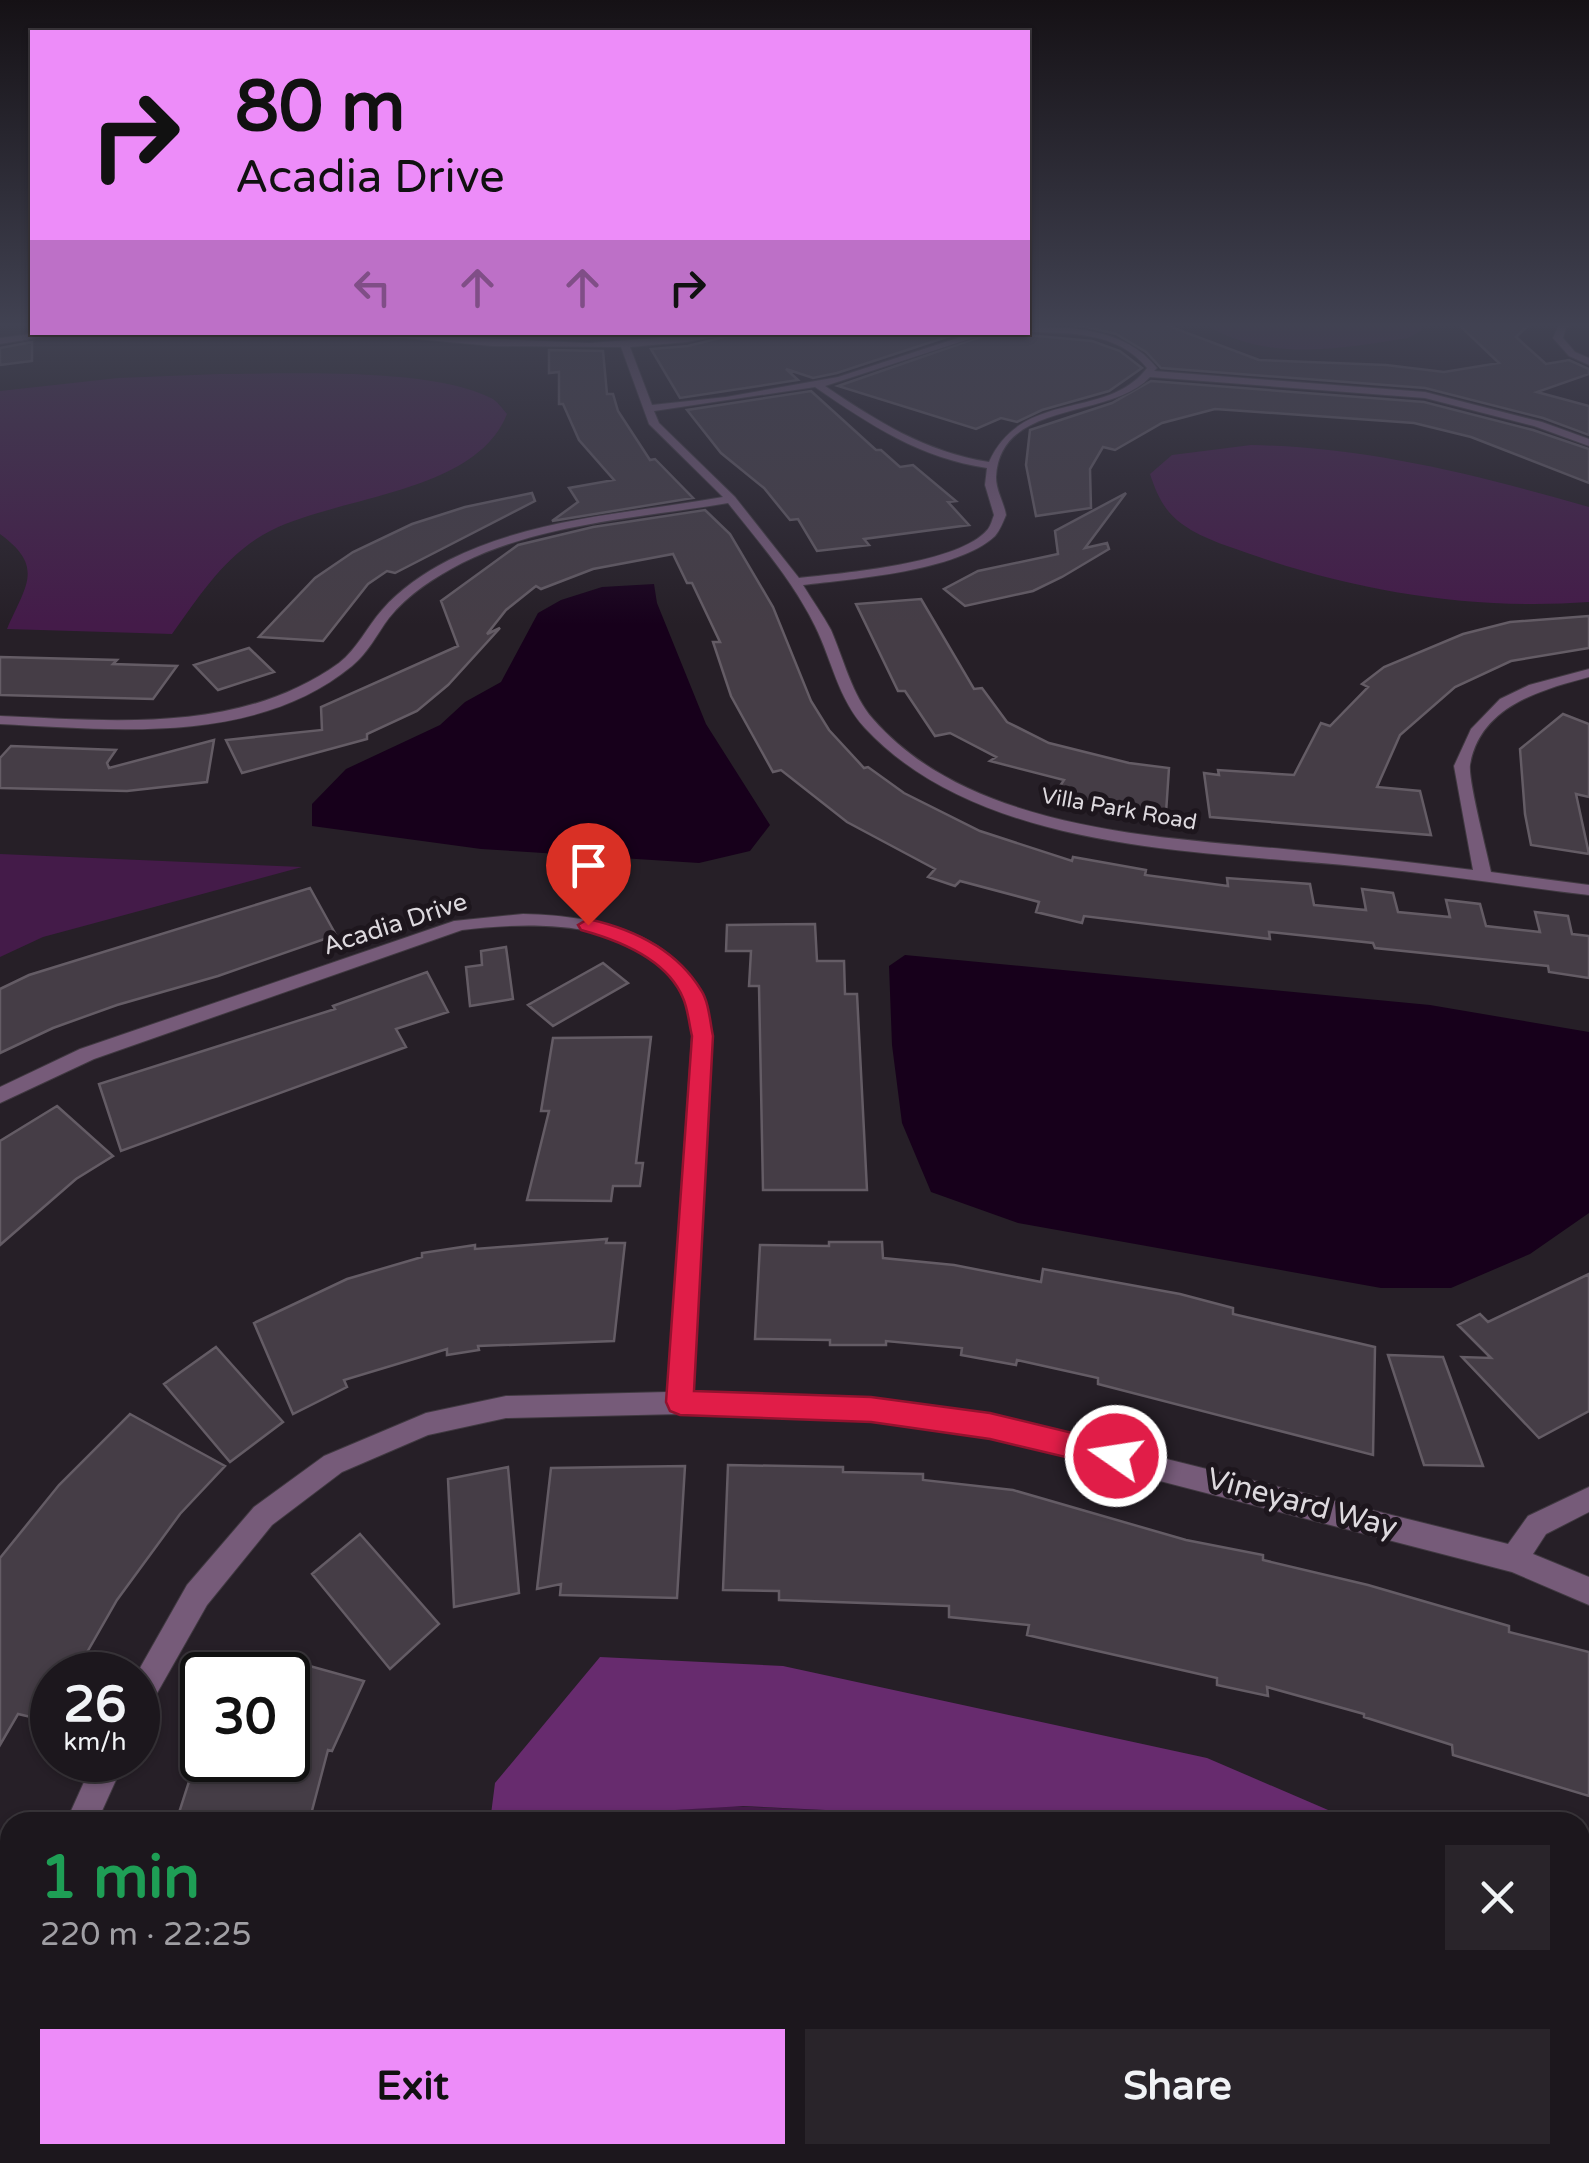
<!DOCTYPE html>
<meta charset="utf-8">
<style>
:root{--surface:#1c171d;--page:#29242a;--text:#f1f3f6;--muted:#a09fa4;--line:#3a363b;--accent:#ed8cf9}
body{margin:0;font-family:"Varela Round",sans-serif;background:var(--page);color:var(--text);height:100vh;display:flex;flex-direction:column;font-size:38px;white-space:nowrap}
*{box-sizing:border-box;margin:0}
p{font-size:32px;color:var(--muted)}
.icon{flex:none;width:55px;height:55px;fill:none;stroke:currentColor;stroke-width:2;stroke-linecap:round;stroke-linejoin:round}
.map{position:relative;flex:1;overflow:hidden}
.panel{position:absolute;left:0px;top:1812px;width:1590px;height:352px;display:flex;flex-direction:column;background:var(--surface);border-radius:30px 30px 0 0;box-shadow:0 2px 8px #0004,0 0 0 2px var(--line)}
.panel>*{flex:none}
.guide{position:absolute;left:30px;top:30px;width:1000px;height:305px;border-radius:0px;box-shadow:0 2px 8px #0004,0 0 0 2px var(--line);background:#ed8cf9;color:#111;overflow:hidden}
.speed{position:absolute;left:30px;top:1652px;display:flex;gap:20px;font-size:50px;font-weight:700;text-align:center}
.speed>*{display:grid;place-content:center;width:130px;height:130px;border-radius:50%;background:var(--surface);box-shadow:0 2px 8px #0004,0 0 0 2px var(--line);line-height:1}
.speed small{font-size:25px;font-weight:400}
.speed .limit{border:5px solid #111;border-radius:15px;background:#fff;color:#111}
.pin{position:absolute;display:grid;place-items:center;width:85px;height:85px;color:#fff;margin:-102px -42px;border-radius:50% 50% 50% 0;rotate:-45deg;box-shadow:0 0 10px #0007}
.pin .icon{rotate:45deg}
.me{position:absolute;width:110px;margin:-55px;rotate:283deg;stroke-linejoin:round;filter:drop-shadow(0 0 8px #0008)}
.turn{display:flex;align-items:center;gap:35px;height:210px;padding:0 40px;font-size:45px}
.turn .icon{width:130px;height:130px;stroke-width:2.5}
.turn b{display:block;font-size:70px;line-height:85px}
.lanes{display:flex;align-items:center;height:95px;padding:0 40px;background:#0003;justify-content:center;gap:50px;direction:ltr}
.lanes .off{opacity:.35}
.round{display:grid;place-items:center;flex:none;width:105px;height:105px;border-radius:0px;background:var(--page)}
.head{display:flex;align-items:center;justify-content:space-between;height:170px;padding:0 40px}
h1{font-size:60px;font-weight:800;line-height:75px;color:#1e9e55}
.action{display:flex;gap:20px;margin-top:auto;padding:20px 40px}
.action a{flex:1;height:115px;border-radius:0px;background:var(--accent);color:#111;font-size:40px;font-weight:800;line-height:115px;text-align:center}
.action a+a{background:var(--page);color:var(--text)}
.map>svg:first-child{display:block}
.green{fill:#441b49}
.forest{fill:#672b6e}
.water{fill:#17001b}
.building{fill:#453d46;stroke:#645c65;stroke-width:2.5}
.lines{fill:none;stroke-linecap:round;stroke-linejoin:round}
.minor-casing{stroke:#403941;stroke-width:2}
.minor{fill:#765b79;fill-rule:evenodd}
.route{fill:#e11d48;stroke:#92132f;stroke-width:2.5}
.labels{text-anchor:middle;dominant-baseline:central;stroke-width:10;stroke-linejoin:round;paint-order:stroke}
.far-street-label{font-size:22px;fill:#ddd9de;stroke:#1d161d}
.street-label{font-size:25px;fill:#ddd9de;stroke:#1d161d}
.near-street-label{font-size:30px;fill:#ddd9de;stroke:#1d161d}
</style>
<div class="map">
<svg width="1589" height="2163" viewBox="0 0 1589 2163">
<rect width="100%" height="100%" fill="#261f27"/>
<path class="green" d="M1201,322H1423L1421,331L1408,338C1338,349 1264,363 1201,322Z
M219,374C290,374 429,367 491,398C497,401 502,408 507,414C476,493 340,496 272,530C227,552 200,595 172,634L7,629C26,585 45,567 0,534V391L118,378Z
M1251,445C1368,447 1477,475 1589,507V602C1477,610 1365,593 1259,557C1234,548 1204,540 1182,524C1164,511 1157,495 1150,474L1172,455Z
M0,854L302,867L43,937L0,957Z
M730,1806L846,1811L913,1822H597L625,1813Z
M1580,2067L1589,2074V2163H458L459,2155H1580Z"/>
<path class="forest" d="M600,1657L783,1666L1207,1758L1356,1822H913L846,1811L743,1806L625,1813L597,1822H490L495,1783Z
M1580,1920L1589,1924V2074L1580,2067Z"/>
<path class="water" d="M654,584L657,603L706,724L770,825L750,851L699,863L481,849L312,826V804L346,769L440,725L465,702L501,682L538,613L561,600L602,587Z
M905,955L1430,1005L1589,1032V1213L1530,1254L1451,1288H1381L1018,1223L931,1192L902,1123L892,1045L889,966Z"/>
<path class="building" d="M1029,322H1158L1259,360L1386,365L1444,372L1499,363L1456,322H1532L1516,337L1546,364L1569,360L1589,369V374L1537,392L1589,406V435L1543,418L1425,388L1161,368L1146,352L1116,334L1082,326Z
M743,332H962L837,373L813,378L786,369L798,380L680,398L651,349L688,346Z
M994,332L1092,341L1120,351L1142,368L1109,391L1042,410L1017,422L1001,418L976,429L838,386Z
M32,342V361L0,365V348Z
M549,350L603,351L607,394H613L618,411L650,460L655,459L693,498L552,521L578,502L569,488L614,480L579,440L563,404H559V372L549,373Z
M1151,381L1424,402L1533,430L1589,449V483L1471,437L1414,423L1215,409L1162,423L1115,450L1103,447L1090,469L1091,508L1036,516L1026,465L1030,430L1112,403Z
M811,391L876,450H881L900,467L913,465L956,501L948,502L969,525L864,539L869,545L817,551L798,519L790,520L764,488L721,453L687,410Z
M532,493L535,501L395,573L387,571L368,584L323,641L259,637L315,578L353,552L412,524L465,507Z
M1126,493L1085,548L1107,543L1109,549L1062,577L1033,591L965,606L944,589L978,571L1058,554L1055,531Z
M705,510L730,534L773,607L811,701L829,730L864,768L868,767L904,793L980,831L1072,861L1073,857L1146,870L1145,875L1228,886L1227,878L1310,884L1314,905L1366,910L1362,889L1393,893L1398,912L1450,917L1446,900L1480,904L1486,926L1540,932L1535,912L1568,916L1572,934L1589,936V978L1549,972L1548,966L1375,948L1373,943L1269,932L1270,939L1084,916L1082,923L1036,912L1039,902L960,881L955,886L928,877L935,869L847,822L781,770L773,772L731,696L713,642H720L692,583H687L673,554L593,569L541,589L536,586L506,610L487,634L500,628L448,685L417,711L367,734V739L242,773L226,740L322,730L321,707L458,646L441,601L518,545L593,527Z
M921,599L974,689L982,688L1007,722L1049,743L1129,763L1169,768L1166,813L1105,805L1056,792L1064,780L990,761L996,757L950,733L935,736L905,691H898L856,604Z
M1589,616V648L1511,661L1455,687L1400,735L1377,787L1420,791L1431,835L1210,817L1204,773L1219,775L1218,770L1294,775L1321,723L1330,726L1368,687L1362,684L1384,667L1463,634L1510,622Z
M249,648L274,672L218,690L194,665Z
M0,657L117,660L113,664L177,666L153,699L0,695Z
M1563,714L1589,724V797L1576,794L1589,854L1531,845L1525,814L1520,749Z
M214,740L207,782L127,791L0,788V758L11,746L116,750L107,763L109,768Z
M310,888L336,935L218,976L117,1005L53,1028L0,1053V989L29,975Z
M815,924L817,961H844L845,994H857L867,1190H763L759,986H749L751,951H726L727,925Z
M506,947L513,999L470,1006L466,967L482,965L481,951Z
M603,963L628,983L553,1026L528,1005Z
M427,972L448,1012L396,1029L406,1047L121,1151L99,1084L335,1009L333,1006Z
M651,1037L636,1163H643L640,1186H613L611,1201L527,1200L549,1111H541L553,1038Z
M57,1106L113,1156L76,1179L0,1245V1141Z
M607,1239L606,1243H625L614,1341L478,1346L479,1350L447,1355V1349L344,1380L347,1387L293,1414L254,1323L347,1279L422,1257V1253L475,1245V1249Z
M829,1242H882L883,1258L954,1265L1041,1282L1043,1269L1180,1294L1233,1308V1314L1375,1347L1373,1455L1098,1384V1378L1017,1360L1016,1365L961,1355L962,1348L886,1341V1345H830V1340L755,1339L760,1245L829,1246Z
M1589,1274V1411L1539,1438L1462,1357L1491,1358L1458,1325L1480,1314L1488,1322Z
M216,1347L283,1422L230,1462L164,1384Z
M1388,1355L1443,1357L1483,1466L1424,1465Z
M130,1414L225,1466L180,1514L117,1600L74,1675H52V1722L18,1714L0,1745V1558L59,1485Z
M728,1465L843,1467V1472L923,1474V1480L1013,1490L1186,1540L1263,1555V1560L1368,1585L1509,1626V1632L1589,1652V1796L1453,1755L1452,1745L1364,1717V1714L1267,1687L1268,1696L1217,1685V1678L1027,1635L1029,1625L949,1617V1606L779,1600V1591L723,1590Z
M685,1466L677,1598L560,1595L561,1584L537,1589L551,1468Z
M508,1467L519,1593L454,1607L448,1479Z
M360,1534L439,1624L390,1669L312,1574Z
M288,1660L364,1681L332,1751L328,1750L309,1822H176L194,1766L288,1769Z"/>
<g class="lines">
<defs>
<path id="minor" d="M1564,322H1575L1566,328L1563,338L1575,352L1589,358V365L1569,356L1553,338L1558,327Z
M1028,326C1075,328 1125,328 1157,368L1154,371L1425,392L1542,422L1589,439V446L1534,426L1425,398L1150,377C1111,420 1000,399 996,477C996,491 1004,502 1006,515C1003,522 1000,530 995,536C958,571 853,579 803,585C812,600 823,615 831,630C844,660 852,695 873,719C968,828 1151,837 1284,849C1348,855 1410,862 1473,870L1454,766L1471,729L1500,699L1529,685L1589,669V677C1541,690 1480,706 1470,765C1468,780 1487,852 1491,872L1589,885V895C1514,886 1439,874 1364,867C1205,851 981,853 865,728C838,699 832,660 815,626C793,581 759,542 728,503C640,518 543,523 462,563C435,577 408,594 389,618C377,634 368,653 352,666C256,745 116,730 0,724V716C115,721 240,734 339,663C357,649 367,627 382,610C400,589 424,573 449,560C532,518 632,513 723,497L649,424L621,347L492,346L341,332L589,343L740,332L687,342L630,347L652,405L726,397L838,377L976,332H991L825,386C877,421 925,452 989,462C1022,388 1107,421 1147,368C1118,332 1071,333 1028,332ZM815,387C870,425 920,458 987,468L985,485L994,515C992,520 991,525 988,529C960,564 842,573 799,578L735,497L659,423L654,411Z
M45,332H73L0,344V338Z
M523,914C609,916 698,937 712,1036L693,1392L871,1399L990,1415L1508,1544L1528,1516L1589,1487V1512L1546,1534L1533,1554L1589,1577V1605L1512,1572L990,1437L871,1421L680,1414L506,1418L428,1435L342,1472L272,1525L207,1605L148,1709L138,1713L136,1675L187,1585L254,1507L324,1456L426,1413L506,1396L668,1392L692,1036C691,1024 691,1009 685,998C645,918 537,921 462,930L94,1059L0,1103V1087L80,1049L454,921Z
M94,1760H125L97,1822H66Z
M10,1996V2058L0,2062V2000Z"/>
</defs>
<use href="#minor" class="minor-casing"/>
<use href="#minor" class="minor"/>
</g>
<linearGradient id="sky" x2="0" y2="1"><stop stop-color="#151115"/><stop offset="0.52" stop-color="#414252"/><stop offset="1" stop-color="#414252" stop-opacity="0"/></linearGradient>
<rect width="1589" height="625" fill="url(#sky)"/>
<path class="route" d="M588,919C633,929 676,949 701,990C709,1002 710,1022 713,1036L694,1391L871,1397L990,1413L1126,1446L1130,1456L1126,1465L1116,1469L990,1439L871,1422L680,1415L670,1411L666,1402L692,1036C689,1024 688,1009 683,998C667,959 618,940 581,930L578,925Z"/>
<g class="labels">
<g class="far-street-label">
<text transform="translate(1119 809) rotate(10)">Villa Park Road</text>
</g>
<g class="street-label">
<text transform="translate(395 924) rotate(-18)">Acadia Drive</text>
</g>
<g class="near-street-label">
<text transform="translate(1302 1503) rotate(15)">Vineyard Way</text>
</g>
</g>
</svg>
<div class="speed"><div>26<small>km/h</small></div><div class="limit">30</div></div>
<div class="pin" style="left:588px;top:925px;background:#d93025"><svg class="icon" aria-label="arrive" viewBox="0 0 24 24"><path d="M6 21V4h12l-3 4 3 4H6"/></svg></div>
<svg class="me" style="left:1116px;top:1456px" viewBox="-20 -20 40 40"><circle r="17" fill="#e11d48" stroke="#fff" stroke-width="3"/><path d="M0-11L8 9 0 5-8 9z" fill="#fff"/></svg>
<div class="guide">
<div class="turn"><svg class="icon" aria-label="right" viewBox="0 0 24 24"><path d="M7 20v-9h11M14 6l5 5-5 5"/></svg><div><b>80 m</b>Acadia Drive</div></div>
<div class="lanes"><svg class="icon off" aria-label="left" viewBox="0 0 24 24"><path d="M17 20v-9H6M10 6l-5 5 5 5"/></svg><svg class="icon off" aria-label="ahead" viewBox="0 0 24 24"><path d="M12 20V5M6 11l6-6 6 6"/></svg><svg class="icon off" aria-label="ahead" viewBox="0 0 24 24"><path d="M12 20V5M6 11l6-6 6 6"/></svg><svg class="icon" aria-label="right" viewBox="0 0 24 24"><path d="M7 20v-9h11M14 6l5 5-5 5"/></svg></div>
</div>
<section class="panel">
<div class="head"><div><h1>1 min</h1><p>220 m · 22:25</p></div><a class="round"><svg class="icon" aria-label="close" viewBox="0 0 24 24"><path d="M6 6l12 12M18 6L6 18"/></svg></a></div>
<div class="action"><a>Exit</a><a>Share</a></div>
</section>
</div>
